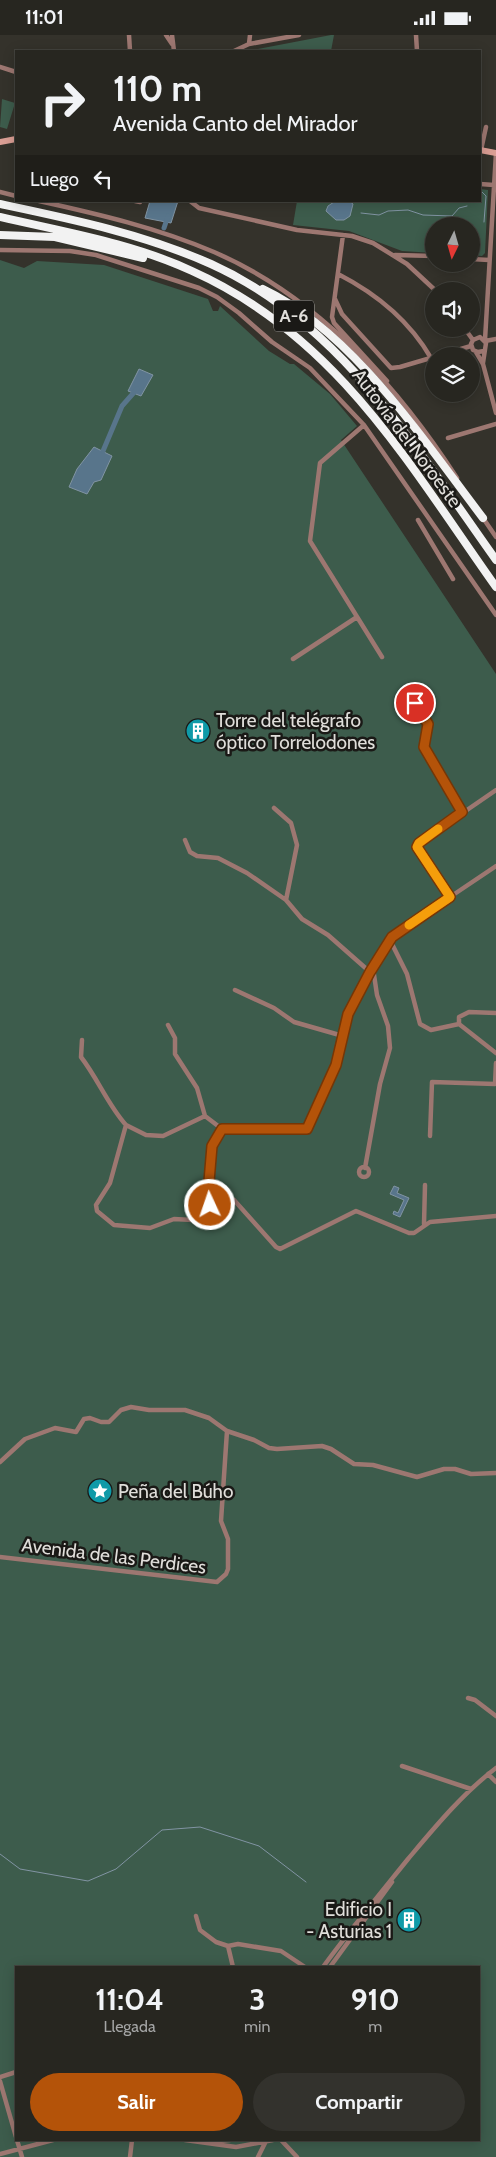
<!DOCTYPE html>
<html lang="es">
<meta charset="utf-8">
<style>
:root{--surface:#272620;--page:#33322d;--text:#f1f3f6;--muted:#a4a5a5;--line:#43433e;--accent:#b45309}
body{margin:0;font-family:Cabin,sans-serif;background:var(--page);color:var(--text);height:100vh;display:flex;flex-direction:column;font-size:19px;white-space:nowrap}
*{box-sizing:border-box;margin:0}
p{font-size:16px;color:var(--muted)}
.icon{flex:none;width:28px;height:28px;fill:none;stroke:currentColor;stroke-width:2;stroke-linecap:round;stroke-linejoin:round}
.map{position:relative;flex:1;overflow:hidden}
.drawer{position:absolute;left:15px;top:1931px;width:465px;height:175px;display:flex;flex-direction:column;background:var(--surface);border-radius:0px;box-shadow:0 2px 12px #0003,0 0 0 1px var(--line)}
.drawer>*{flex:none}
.guide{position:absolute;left:15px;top:15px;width:466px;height:152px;border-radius:0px;box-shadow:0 2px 12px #0003,0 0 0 1px var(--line);background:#272620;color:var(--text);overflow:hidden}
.needle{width:32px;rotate:185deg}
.buttons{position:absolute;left:425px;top:182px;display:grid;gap:10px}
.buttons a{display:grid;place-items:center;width:55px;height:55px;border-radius:50%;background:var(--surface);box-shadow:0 2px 12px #0003,0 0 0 1px var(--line);font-size:25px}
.pin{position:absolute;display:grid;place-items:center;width:42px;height:42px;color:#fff;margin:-21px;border:2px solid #fff;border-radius:50%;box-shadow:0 1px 5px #0007}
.me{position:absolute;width:55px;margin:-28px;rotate:357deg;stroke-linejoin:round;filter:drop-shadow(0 0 4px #0008)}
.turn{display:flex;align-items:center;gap:18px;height:105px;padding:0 15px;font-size:22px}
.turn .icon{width:65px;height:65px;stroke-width:2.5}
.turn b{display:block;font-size:35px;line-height:42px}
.then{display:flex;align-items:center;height:48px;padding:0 15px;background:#0003;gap:10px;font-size:19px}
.eta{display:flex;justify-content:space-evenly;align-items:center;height:85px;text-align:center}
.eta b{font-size:30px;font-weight:700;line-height:35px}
.button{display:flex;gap:10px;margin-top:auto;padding:10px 15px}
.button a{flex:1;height:58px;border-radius:30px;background:var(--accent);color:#fff;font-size:20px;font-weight:700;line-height:58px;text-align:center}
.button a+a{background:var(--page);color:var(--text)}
.status{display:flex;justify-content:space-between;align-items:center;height:35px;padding:0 25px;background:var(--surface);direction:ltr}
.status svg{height:14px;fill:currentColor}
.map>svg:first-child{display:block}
.green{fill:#3d5c4c;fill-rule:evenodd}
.water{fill:#58758b;stroke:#8194a3}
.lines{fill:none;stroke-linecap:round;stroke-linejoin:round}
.stream{stroke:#8194a3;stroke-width:1}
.canal{stroke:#58758b;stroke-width:5}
.street{stroke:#9d7771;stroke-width:4.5}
.secondary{stroke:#da9e94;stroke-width:6}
.highway{stroke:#f2f2f2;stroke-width:8}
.route-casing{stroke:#753606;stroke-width:12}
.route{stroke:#b45309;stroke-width:9}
.slow{stroke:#f59e0b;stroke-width:9}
.labels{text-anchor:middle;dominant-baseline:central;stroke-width:5;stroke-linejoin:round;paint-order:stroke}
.shield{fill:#1a1916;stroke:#a5a39f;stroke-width:1}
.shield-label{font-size:18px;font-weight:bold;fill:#e0deda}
.street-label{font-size:19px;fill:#e0deda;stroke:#1a1916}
.poi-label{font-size:19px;fill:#e0deda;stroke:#1a1916;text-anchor:start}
</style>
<div class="status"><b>11:01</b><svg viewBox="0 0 49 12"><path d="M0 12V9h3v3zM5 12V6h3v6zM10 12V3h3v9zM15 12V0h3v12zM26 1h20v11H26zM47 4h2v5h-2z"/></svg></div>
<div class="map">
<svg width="496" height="2122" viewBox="0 0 496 2122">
<rect width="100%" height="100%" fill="#34322b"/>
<path class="green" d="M331,0H334L331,16H247Z
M2,64L15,68L7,94L0,92Z
M480,154L488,155L485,218L482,221L471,220V191H434V218L402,216L349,196L293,190L297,166H480Z
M0,225L24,233L37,226L104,230L208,264L213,276H218L220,271L269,316L290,329H294L330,359L357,391L341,405L496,639V2122H0ZM16,1932H479V2105H16Z"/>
<path class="water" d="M150,166H178L171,188L145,183Z
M349,166L353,169L350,181L344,185H336L326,176L328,171L334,167Z
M139,334L153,340L141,361L128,356Z
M94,412L112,421L101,445L94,447L87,459L69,452L77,434Z
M394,1151L399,1153L397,1158L409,1163L400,1182L393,1179L394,1176L398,1178L404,1165L390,1159Z"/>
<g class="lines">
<path class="stream" d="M482,157L486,161L484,187
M361,178L379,180L388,176L408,175L423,180L452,181L459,173L467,171
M0,1819L20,1834L88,1846L116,1834L162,1795L200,1792L259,1811L306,1847"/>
<path class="canal" d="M164,193L168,181
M103,416L122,371L137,354"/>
<path class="street" d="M129,0L130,16
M166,0L172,9
M172,0L174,16
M416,0L417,16
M249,9L250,0
M234,16L249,9L299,0
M0,32L16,37
M481,115L486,92
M480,149L494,150
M0,157L16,161
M39,166C98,179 158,193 214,217C318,262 397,350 457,443
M135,166L140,167
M190,166L199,173L297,195L352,201L373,208L407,229L436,256
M343,200L332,282L334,288L387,346
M0,215L70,216L96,220L199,253L217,262L239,278L272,307L310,333L364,390L496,580
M395,220L434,221
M471,224L489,225
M338,239C377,259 409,285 431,323
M335,264L342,279L391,333L400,332L434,322
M465,294L473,305
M485,305L496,118
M485,306L496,304
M476,317L483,329L496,378
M437,321L471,311
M483,328L486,308L480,302L473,305L471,309L473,315L478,317L484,316
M364,390L320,428L310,506L382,622
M448,403L496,389
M483,483L496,502
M418,485L453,544
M293,624L357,582
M415,668L428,689L424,712L462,777
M274,773L291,788L297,810L286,865
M185,805L190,817L197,821L218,823L247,838L286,865L302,884L328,900L370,937
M450,862L496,831
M390,905L407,939L420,989L431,995L459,989
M235,955L274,973L294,987L343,1001
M496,978L469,977L459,982V989L496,1018
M168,990L175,1003V1019L197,1053L205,1081L222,1094
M82,1005L81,1022C98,1044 108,1070 126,1090L110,1148L96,1170L97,1176L114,1190L150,1193L174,1184L212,1186L208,1158L212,1111L222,1094L302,1096L310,1091L336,1030L348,979L370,937L392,902L450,862L419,817L417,812L419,808L496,755
M126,1090L146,1100L163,1101L205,1081
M430,1101L432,1047L495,1049L496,1028
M359 1137a5 5 0 1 1 10 0a5 5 0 1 1-10 0Z
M365,1133L380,1049L390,1013L388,991L377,960L373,933
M208,1158L234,1165L276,1212L280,1214L356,1176L409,1198H414L430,1187L496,1181
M424,1189L425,1150
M0,1427L25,1404L55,1393L76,1397L84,1384L90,1383L101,1387H109L121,1375L131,1372L149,1375H185L209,1383L227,1396L254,1405L269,1413L277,1414L322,1411L331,1414L354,1429L373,1430L417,1442L444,1434H455L471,1439L496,1438
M0,1522L217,1547L226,1539L228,1534V1504L221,1486L227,1396
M468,1663L475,1665L496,1681
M402,1731L471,1754
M488,1739L496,1747
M196,1881L200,1895L216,1907L228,1911L238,1909L281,1916L305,1932
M228,1911L233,1932
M323,1932C350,1895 379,1860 408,1824C435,1792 462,1759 496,1733
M330,1932L392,1847
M0,2042L16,2037
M0,2046L16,2102
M17,2105L22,2122
M185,2105L236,2112L273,2105
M281,2105L297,2122
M208,2107L230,2105
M0,2119L53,2105
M130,2122L132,2105
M258,2122L265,2108"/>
<path class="secondary" d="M0,107L16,104
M480,115L496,118"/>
<path class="highway" d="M0,169C71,184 144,199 211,229C340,287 417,414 496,525
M0,182C64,197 132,208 192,236C337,301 408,428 496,552
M0,200L55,202L143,223
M263,254C352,296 424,406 483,483"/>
</g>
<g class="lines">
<defs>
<path id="route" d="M210,1170L208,1158L212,1111L222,1094H307L336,1030L348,979L370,937L392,902L450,862L417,812L419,808L462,777L424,712L428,689L415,668"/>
</defs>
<use href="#route" class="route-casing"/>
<use href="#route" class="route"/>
<path class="slow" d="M409,890L450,862L417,812L419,808L438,794"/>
</g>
<defs>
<symbol id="building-disc" viewBox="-11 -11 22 22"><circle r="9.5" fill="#0f9aa8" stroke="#1a1916"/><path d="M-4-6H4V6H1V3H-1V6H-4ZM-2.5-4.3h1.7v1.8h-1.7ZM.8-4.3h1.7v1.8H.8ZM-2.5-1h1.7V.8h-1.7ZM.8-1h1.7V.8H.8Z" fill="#fff"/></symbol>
<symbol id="sight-disc" viewBox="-11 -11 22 22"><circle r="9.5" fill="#0f9aa8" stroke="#1a1916"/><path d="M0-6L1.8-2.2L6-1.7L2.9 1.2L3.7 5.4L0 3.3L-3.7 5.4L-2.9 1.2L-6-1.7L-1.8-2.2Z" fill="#fff"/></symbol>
</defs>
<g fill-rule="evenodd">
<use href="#building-disc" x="184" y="682" width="28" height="28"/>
<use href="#sight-disc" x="86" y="1442" width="28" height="28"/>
<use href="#building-disc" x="395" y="1871" width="28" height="28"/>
</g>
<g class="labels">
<rect class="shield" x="274" y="265.5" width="40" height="31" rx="4"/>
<g class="shield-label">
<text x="294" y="281">A-6</text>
</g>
<g class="street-label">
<text transform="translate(407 403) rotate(53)">Autovía del Noroeste</text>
<text transform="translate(114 1521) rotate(7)">Avenida de las Perdices</text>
</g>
<g class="poi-label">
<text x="216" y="685">Torre del telégrafo<tspan x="216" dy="22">óptico Torrelodones</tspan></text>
<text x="118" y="1456">Peña del Búho</text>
<text x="392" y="1874" text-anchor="end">Edificio I<tspan x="392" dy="22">- Asturias 1</tspan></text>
</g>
</g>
</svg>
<div class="buttons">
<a><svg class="needle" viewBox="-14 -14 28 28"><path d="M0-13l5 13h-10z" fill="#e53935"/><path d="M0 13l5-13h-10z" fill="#a4a5a5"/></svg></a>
<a><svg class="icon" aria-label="sound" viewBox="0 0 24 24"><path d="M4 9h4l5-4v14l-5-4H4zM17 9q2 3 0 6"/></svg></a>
<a><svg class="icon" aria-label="layers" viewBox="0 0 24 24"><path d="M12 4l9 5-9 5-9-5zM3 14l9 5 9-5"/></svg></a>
</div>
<div class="pin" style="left:415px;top:668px;background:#d93025"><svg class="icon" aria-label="arrive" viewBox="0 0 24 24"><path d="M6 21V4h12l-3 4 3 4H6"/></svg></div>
<svg class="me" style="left:210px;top:1170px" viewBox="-20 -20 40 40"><circle r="17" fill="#b45309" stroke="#fff" stroke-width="3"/><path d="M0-11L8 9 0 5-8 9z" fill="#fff"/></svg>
<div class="guide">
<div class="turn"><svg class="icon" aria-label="right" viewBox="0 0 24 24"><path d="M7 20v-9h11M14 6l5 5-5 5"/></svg><div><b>110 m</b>Avenida Canto del Mirador</div></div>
<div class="then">Luego<svg class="icon" aria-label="left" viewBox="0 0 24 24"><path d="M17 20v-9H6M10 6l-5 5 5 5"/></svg></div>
</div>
<section class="drawer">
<div class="eta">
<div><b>11:04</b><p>Llegada</p></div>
<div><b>3</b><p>min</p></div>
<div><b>910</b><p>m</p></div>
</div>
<div class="button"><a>Salir</a><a>Compartir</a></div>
</section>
</div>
